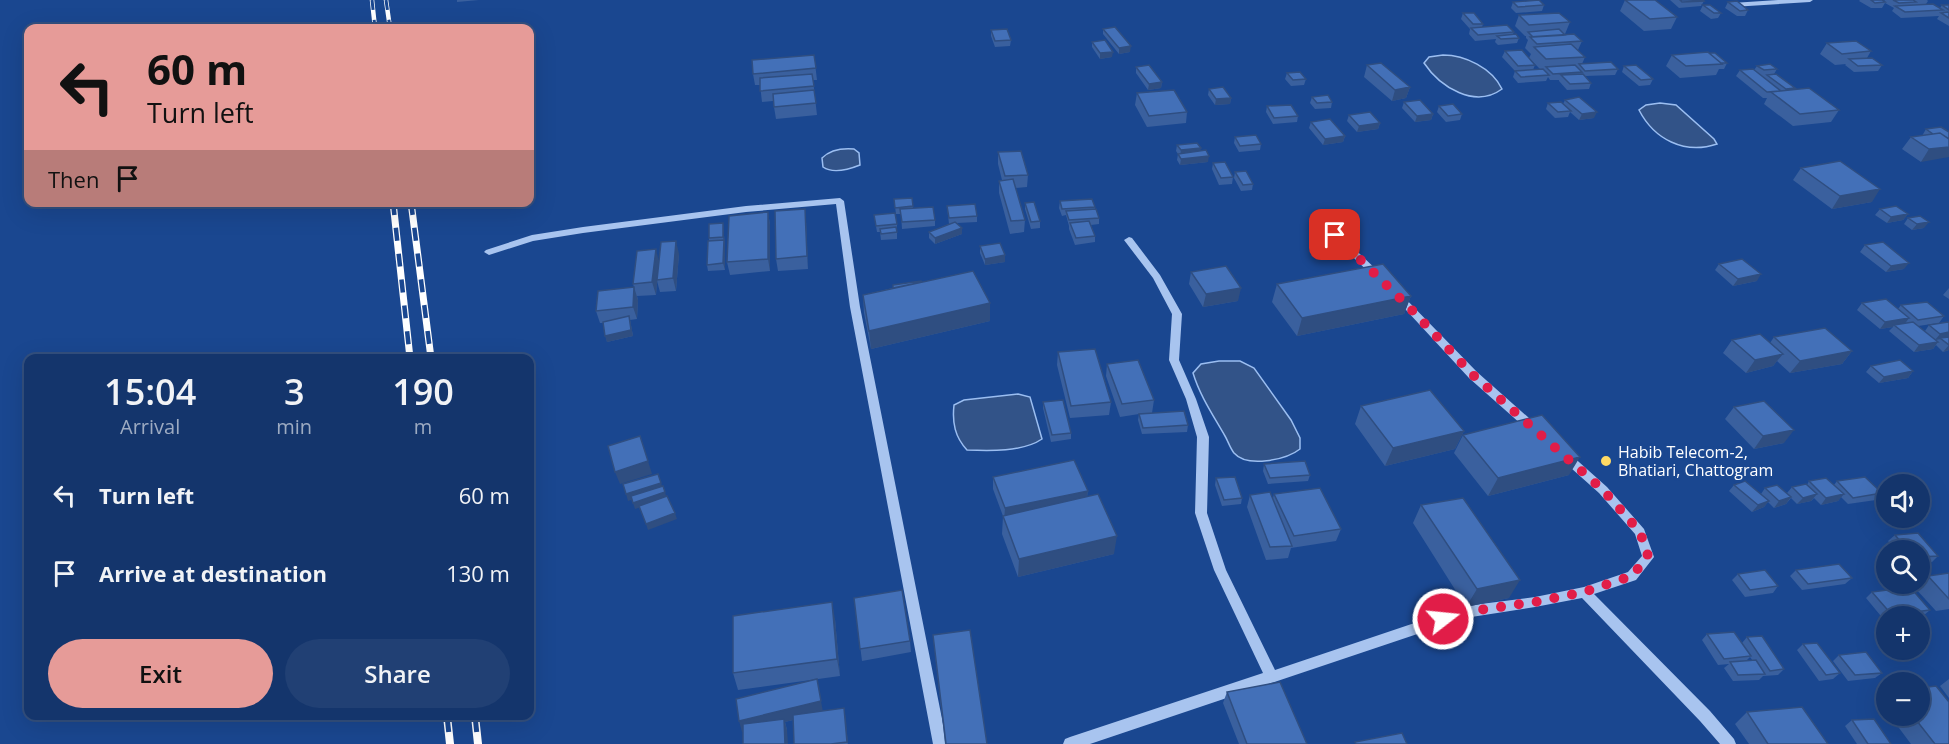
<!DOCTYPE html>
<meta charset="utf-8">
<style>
:root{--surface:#14356c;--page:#214074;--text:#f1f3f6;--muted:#9dabc2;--line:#33507f;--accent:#e69b98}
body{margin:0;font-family:"Open Sans",sans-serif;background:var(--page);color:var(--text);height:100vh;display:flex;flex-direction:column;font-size:22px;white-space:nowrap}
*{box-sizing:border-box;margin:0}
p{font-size:20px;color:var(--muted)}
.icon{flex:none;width:33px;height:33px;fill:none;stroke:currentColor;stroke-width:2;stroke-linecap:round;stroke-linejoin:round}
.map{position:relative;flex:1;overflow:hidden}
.panel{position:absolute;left:24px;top:354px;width:510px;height:366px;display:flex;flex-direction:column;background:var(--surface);border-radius:12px;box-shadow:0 6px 24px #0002,0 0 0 2px var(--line)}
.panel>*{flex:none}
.guide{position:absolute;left:24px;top:24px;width:510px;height:183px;border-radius:12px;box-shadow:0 6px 24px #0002,0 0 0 2px var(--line);background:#e69b98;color:#111;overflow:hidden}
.fabs{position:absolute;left:1876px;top:474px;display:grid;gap:12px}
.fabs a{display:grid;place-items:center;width:54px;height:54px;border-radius:50%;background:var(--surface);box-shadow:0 6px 24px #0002,0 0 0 2px var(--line);font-size:30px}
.pin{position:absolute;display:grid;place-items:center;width:51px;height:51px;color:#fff;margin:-26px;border-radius:12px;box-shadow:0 3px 9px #0006}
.me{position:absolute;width:66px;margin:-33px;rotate:74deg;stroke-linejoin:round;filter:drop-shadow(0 0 4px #0008)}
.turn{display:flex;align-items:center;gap:21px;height:126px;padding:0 24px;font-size:27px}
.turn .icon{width:78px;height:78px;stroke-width:2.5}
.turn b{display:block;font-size:42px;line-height:51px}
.then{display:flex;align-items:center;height:57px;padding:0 24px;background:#0003;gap:12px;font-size:22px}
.eta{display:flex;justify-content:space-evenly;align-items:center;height:102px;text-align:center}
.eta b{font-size:36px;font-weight:600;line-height:42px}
.action{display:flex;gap:12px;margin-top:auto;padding:12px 24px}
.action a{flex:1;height:69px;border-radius:36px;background:var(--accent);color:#111;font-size:24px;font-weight:600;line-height:69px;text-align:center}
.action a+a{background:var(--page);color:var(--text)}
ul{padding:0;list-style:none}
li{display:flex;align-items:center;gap:18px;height:78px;padding:0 24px}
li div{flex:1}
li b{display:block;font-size:22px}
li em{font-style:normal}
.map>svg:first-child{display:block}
.water{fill:#325388;stroke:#9bbef1;stroke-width:1.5}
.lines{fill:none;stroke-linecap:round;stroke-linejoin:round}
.minor{fill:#a8c4ef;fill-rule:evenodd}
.rail-far2-casing{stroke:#fff;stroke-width:4.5}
.rail-far1-casing{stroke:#fff;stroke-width:7}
.rail-casing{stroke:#fff;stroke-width:8}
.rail-far2{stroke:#1a4790;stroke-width:3;stroke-dasharray:10;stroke-linecap:butt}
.rail-far1{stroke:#1a4790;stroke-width:4.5;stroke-dasharray:13;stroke-linecap:butt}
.rail{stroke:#1a4790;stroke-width:5;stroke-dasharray:16;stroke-linecap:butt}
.wall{fill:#3a609e;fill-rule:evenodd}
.shaded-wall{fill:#2f4e81}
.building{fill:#4370b8;stroke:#2f4e81;stroke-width:1.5}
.route{stroke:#e11d48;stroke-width:10;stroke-dasharray:0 18}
.poi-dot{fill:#ffda65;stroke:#1a4790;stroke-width:2}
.labels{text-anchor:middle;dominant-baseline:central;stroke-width:6;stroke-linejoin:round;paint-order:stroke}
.poi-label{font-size:16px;fill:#fff;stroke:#1a4790;text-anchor:start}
</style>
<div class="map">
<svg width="1949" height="744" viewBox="0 0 1949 744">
<rect width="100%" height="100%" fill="#1a4790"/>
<path class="water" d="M1443,55C1465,55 1492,68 1502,89C1475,109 1440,87 1424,63L1429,57Z
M1660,103L1676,105L1714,139L1717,144C1684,155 1654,139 1639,110L1646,105Z
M854,149L859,153L860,165C850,169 833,174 823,167L822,158C831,149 842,148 854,149Z
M1219,361H1240L1254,368L1291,420L1300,438V449C1286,460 1247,468 1234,453C1230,448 1228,441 1225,436C1213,415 1200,396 1193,373L1201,364Z
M1018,394L1030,397L1042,439C1023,452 989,451 967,450C955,437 952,423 954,405L964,400Z"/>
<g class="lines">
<path class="minor" d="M1778,0H1813L1810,2L1732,7L1729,5L1732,3Z
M840,198L844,201L860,307L947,744H933L850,307L836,204L746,212L583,233L533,241L489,255L484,252L486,250L532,235L583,227L746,206Z
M1320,218L1323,219L1381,274L1383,276L1381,278H1375L1317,223L1315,221L1317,219Z
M1129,237L1132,238L1160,275L1182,314L1179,360L1196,399L1209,437L1207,513L1226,570L1275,670L1465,606L1535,597L1584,587L1628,572L1642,556L1635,534L1599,493L1562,460L1560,457L1562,454H1570L1607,487L1644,529L1654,557L1636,580L1594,594L1710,711L1734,739L1736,744H1720L1700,721L1582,598L1535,607L1465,618L1090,744H1063L1065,739L1070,737L1263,673L1214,570L1195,513L1197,437L1186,399L1169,360L1172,314L1153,278L1124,240Z
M1397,292L1400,293L1477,372L1538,426L1540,429L1538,432H1530L1469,378L1394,297L1392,295Z"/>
<defs>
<path id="rail-far2" d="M372,0L375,28
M386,0L390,28"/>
<path id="rail-far1" d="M393,202L410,358
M411,202L431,358"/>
<path id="rail" d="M447,716L450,744
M475,716L478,744"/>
</defs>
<use href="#rail-far2" class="rail-far2-casing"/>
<use href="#rail-far1" class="rail-far1-casing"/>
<use href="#rail" class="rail-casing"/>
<use href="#rail-far2" class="rail-far2"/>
<use href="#rail-far1" class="rail-far1"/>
<use href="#rail" class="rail"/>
</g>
<path class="wall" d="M457,0H479L457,2Z
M1625,0L1677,17L1671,29L1644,31L1620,11Z
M1670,0H1703L1704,1L1701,6L1679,8Z
M1860,0H1882L1884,1L1885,0H1927L1928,1L1926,4L1940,8L1942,5H1949V26L1937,19L1939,16L1901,18L1892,11L1894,8L1885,3L1882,8H1871L1859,1Z
M1513,2L1544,5L1542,11L1516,13L1511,8Z
M1728,2L1748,10L1745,16H1737L1725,8Z
M1703,5L1721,13L1718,18L1711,19L1700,11Z
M1463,13L1483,24L1482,27L1514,32L1513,34L1519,38L1517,43L1498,45L1495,42L1496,39L1475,41L1469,34L1470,29L1461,19Z
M1519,15L1570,22L1565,34H1564L1582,41L1578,50L1585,57L1582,64L1618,69L1615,75L1585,76L1591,83L1589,89L1567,90L1559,81V80H1550L1548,77L1546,81L1518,83L1513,77L1515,71L1502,57L1505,51L1535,65L1533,70L1540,69L1529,58L1531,54L1525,48L1528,40L1526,38V36H1525L1515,26Z
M1103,29L1130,52L1119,54L1103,34Z
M991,30L1011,40L1010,46L995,47L991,36Z
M1092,42L1112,57L1100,59L1092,47Z
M1827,43L1871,51L1867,58L1882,65L1878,71L1854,72L1845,65L1846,64L1835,65L1820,54Z
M814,55L817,80H813L817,115L776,119L773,101L762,102L760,85H755L753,74Z
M1672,55L1727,63L1724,69H1719L1716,75L1680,78L1666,66Z
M1367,65L1410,87L1406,98L1392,101L1364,77Z
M1624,66L1653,79L1650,85L1639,86L1622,72Z
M1757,66L1777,69L1774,74L1795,88L1794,90L1839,110L1831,122L1793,126L1764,104L1767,98H1763L1736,76L1740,70H1754Z
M1136,67L1162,82L1161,88L1148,90L1136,73Z
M1287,73L1306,79L1304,85L1291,86L1285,79Z
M1209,89L1231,98L1230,104L1215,105L1208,95Z
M1137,93L1187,112L1186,123L1147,127L1135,105Z
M1312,97L1332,102L1331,108L1315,109L1310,103Z
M1565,100L1594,118L1579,120L1570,112L1568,117L1555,118L1546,109L1548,103L1563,104Z
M1404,102L1433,114L1431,120L1415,122L1402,108Z
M1267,106L1298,116L1297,122L1273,124L1266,112Z
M1439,106L1462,114L1460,120L1446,122L1437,112Z
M1349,115L1380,123L1378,129L1357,132L1347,121Z
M1311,122L1345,136L1343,142L1323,145L1309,128Z
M1926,129L1949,132L1921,162L1902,149L1911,137L1922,136Z
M1235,137L1261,144L1260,150L1239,152L1234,143Z
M1177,145L1200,151L1208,162L1180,165L1177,160L1178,154L1176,151Z
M998,152L1028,175L1027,187L1015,188L1025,220L1024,232L1010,234L999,193V181L1002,180L998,164Z
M1213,163L1233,177L1232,184L1219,185L1212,169Z
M1801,168L1872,202L1832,209L1793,180Z
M1235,172L1253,184L1252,190L1241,191L1234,178Z
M912,198L913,208L935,220V226L902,229L901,214H896L894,199Z
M1060,201L1095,207V209L1099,218V224L1091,225L1095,236V242L1075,245L1069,229V226L1066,215L1062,216L1059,208Z
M1025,203L1040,221V228L1031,229L1025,209Z
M947,206L977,216V222L957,223L962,234L935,244L929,238V232L949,224Z
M805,209L806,221L808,269L778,271L776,259Z
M1880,209L1908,214L1903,220L1887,223L1875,215Z
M768,212L770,225V271L730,275L727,262Z
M874,215L897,224V239L881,240L880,232H877Z
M1908,218L1924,228L1912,230L1904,224Z
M723,223L725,247V270L708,271L707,265L709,241V238Z
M1865,245L1904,269L1886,272L1860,252Z
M980,246L1005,255V262L985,265L980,253Z
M679,254L676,291L660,292L657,281L656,295L637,296L638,300L637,319L630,320L633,336L607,342L603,323H600L596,311L634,287L633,284L659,260Z
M1719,264L1757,281L1733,286L1715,270Z
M1191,272L1238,301L1203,307L1189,284Z
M922,282L990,303V321L871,349L864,313L863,295L893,288V285Z
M1277,284L1411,296L1404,314L1297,336L1272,302Z
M1949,288V299L1943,295Z
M1862,303L1898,309L1901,305L1944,316L1939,323L1918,326L1925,331L1929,325L1948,322L1949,350L1943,352L1936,345L1933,349L1914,352L1889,331L1893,327L1880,329L1857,310Z
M1774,337L1852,351L1842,364L1790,373L1777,361L1773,366L1746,373L1723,353L1732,340L1770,343Z
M1058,352L1111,402L1109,415L1070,418L1057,365Z
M1107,364L1154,400L1152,413L1188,425L1187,432L1142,434L1138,420L1139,414L1120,417L1106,376Z
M1871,366L1913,371L1908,378L1879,383L1866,372Z
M1043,402L1071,433V439L1051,442L1043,408Z
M1361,406L1464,431L1455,449L1385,466L1355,424Z
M1734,407L1784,443L1754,449L1725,419Z
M1463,435L1569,475L1488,496L1454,453Z
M1264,464L1310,475L1308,481L1268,484L1263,471Z
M993,477L1088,491L1087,497L1114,554L1018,577L1002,534L1003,516L993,489Z
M1216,478L1242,498L1241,504L1222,506L1215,485Z
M1809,481L1834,485L1837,481L1882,493L1876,500L1848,504L1841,497L1838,501L1821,505L1814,498L1811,501L1797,504L1791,498L1786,504L1774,508L1768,502L1764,507L1752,512L1729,491L1734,485L1761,494L1765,488L1787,493L1792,487L1807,485Z
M1274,494L1341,529L1336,541L1291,548L1288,558L1266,560L1247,507L1250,495L1273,498Z
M1421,505L1509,598L1466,607L1413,523Z
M1895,535L1938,556L1932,562L1920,563V550H1896L1888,541Z
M1796,570L1852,578L1845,584L1802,590L1790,576Z
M1949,573V609L1936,611L1915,588L1928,576Z
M1738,574L1778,586L1773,593L1745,597L1732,580Z
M1872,592L1930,610L1923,616H1887V621H1885L1866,598Z
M854,598L910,641L911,652L862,661Z
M835,619L840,676L738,690L733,673Z
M1707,634L1742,643L1747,637L1784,669L1778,675L1763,676L1759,680L1733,681L1724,668L1729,664L1718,665L1702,640ZM1750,657L1753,661H1746Z
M933,635L987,744H945Z
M1803,644L1840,673L1833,679L1819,681L1797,650Z
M1839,655L1882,673L1875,678L1848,681L1833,661Z
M1949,679V698L1940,686Z
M1227,692L1307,744H1239L1223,703Z
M1887,696V712L1880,702Z
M844,708L848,744H794L793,720L785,722L787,730L742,732L823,711Z
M1747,712L1828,744H1749L1735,724Z
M1890,716H1920L1949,744H1911Z
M1852,720L1891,744H1857L1845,726Z"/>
<path class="shaded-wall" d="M1131,46L1130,52L1119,54V48Z
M1113,52L1112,57L1100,59V53Z
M1162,82L1161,88L1148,90L1149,84Z
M1410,87L1406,98L1392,101L1395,90Z
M1231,98L1230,104L1215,105L1216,99Z
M1597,112L1594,118L1579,120L1582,114Z
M1433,114L1431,120L1415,122L1417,116Z
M1380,123L1378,129L1357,132L1359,126Z
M1345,136L1343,142L1323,145L1325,139Z
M1949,147V157L1921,162L1929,149Z
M1201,148L1200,154L1180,157L1181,150Z
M1209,156L1208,162L1180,165L1181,159Z
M1880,189L1872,202L1832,209L1840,196Z
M805,209L806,221L808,269L807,256Z
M768,212L770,225V271L768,259Z
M1908,214L1903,220L1887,223L1891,217Z
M1929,222L1924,228L1912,230L1917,224Z
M723,223L725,247V270L723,263L724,242L723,237Z
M962,228V234L935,244V238Z
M676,241L679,254L676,291L673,278Z
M656,249L659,262L656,295L652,282Z
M1005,255V262L985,265V259Z
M1909,263L1904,269L1886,272L1891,266Z
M1761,274L1757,281L1733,286L1738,279Z
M634,287L638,300L637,319L633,307Z
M1241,288L1238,301L1203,307L1206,294Z
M1411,296L1404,314L1297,336L1302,318Z
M990,303V321L871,349L869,331Z
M629,316L633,336L607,342L605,336Z
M1909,318L1904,325H1894L1893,327L1880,329L1885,322Z
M1949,332V338L1935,340L1940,334Z
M1938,342L1933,349L1914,352L1919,345Z
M1949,345V350L1943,352Z
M1852,351L1842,364L1790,373L1800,361Z
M1783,354L1773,366L1746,373L1755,360Z
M1913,371L1908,378L1879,383L1884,377Z
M1794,430L1784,443L1754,449L1763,436Z
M1464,431L1455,449L1385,466L1393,448Z
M1580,457L1569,475L1488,496L1498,478Z
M648,461L652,474L620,484L615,472Z
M661,483L663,489L628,501L626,494Z
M1088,491L1086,503L1004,521L1005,508Z
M665,492L667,499L635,509L633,503Z
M1817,494L1811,501L1797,504L1803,498Z
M1844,494L1838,501L1821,505L1826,498Z
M1791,497L1786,504L1774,508L1779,501Z
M1769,501L1764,507L1752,512L1758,505Z
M675,513L677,519L648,530L646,524Z
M1117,536L1114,554L1018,577L1019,559Z
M1520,580L1509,598L1466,607L1477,589Z
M832,602L835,619L840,676L837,659Z
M817,679L823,712L785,722L787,730L788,744H785L784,722L742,732L739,721Z
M844,708L846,719L848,744L847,742Z"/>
<path class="building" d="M1539,0L1544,5L1518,7L1513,2Z
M1625,0H1655L1677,17L1650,19Z
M1680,0H1703L1704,1L1682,2Z
M1871,0H1882L1885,2L1875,3Z
M1893,0H1913L1916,2L1899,3Z
M1737,1L1748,10L1740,11L1728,2Z
M1933,4L1943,10L1905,12L1895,6Z
M1703,5H1710L1721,13H1714Z
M1942,5H1949V10Z
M1948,12L1949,13V18L1941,13Z
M1463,13H1474L1483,24H1473Z
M1559,13L1570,22L1529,25L1519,15Z
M1507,25L1514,32L1478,35L1471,28Z
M1115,27L1131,46L1119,48L1103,29Z
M1007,29L1011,40L995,41L991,30Z
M1559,29L1565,35L1533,37L1528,32Z
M1516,34L1519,38L1501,39L1497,36Z
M1574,34L1582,41L1537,44L1530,37Z
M1105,40L1113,52L1100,53L1092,42Z
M1856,41L1871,51L1842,54L1827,43Z
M1571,44L1585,57L1546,59L1534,47Z
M1522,50L1535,65L1518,66L1505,51Z
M1708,52L1722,64L1686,66L1672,55Z
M1709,53H1715L1727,63H1721Z
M814,55L816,68L753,74L752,60Z
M1872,58L1882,65L1858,66L1849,59Z
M1611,62L1618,69L1585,71L1579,64Z
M1381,63L1410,87L1395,90L1367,65Z
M1770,64L1777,69L1764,70L1757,66Z
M1149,65L1162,82L1149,84L1136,67Z
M1575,65L1582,72L1553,74L1546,67Z
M1636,65L1653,79L1641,80L1624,66Z
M1543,69L1549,75L1521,77L1515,71Z
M1753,69L1781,91L1767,92L1740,70Z
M1300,72L1306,79L1293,80L1287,73Z
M812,74L814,86L760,91V78Z
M1583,74L1591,83L1570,84L1561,75Z
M1776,74L1795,88L1786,89L1767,75Z
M1223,87L1231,98L1216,99L1209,89Z
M1809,88L1839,110L1800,114L1771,92Z
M814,90L816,103L774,107L773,94Z
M1174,90L1187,112L1149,116L1137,93Z
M1328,95L1332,102L1317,103L1312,97Z
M1579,97L1597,112L1582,114L1565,100Z
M1420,100L1433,114L1417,116L1404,102Z
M1561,102L1571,111L1558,112L1548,103Z
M1453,104L1462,114L1448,116L1439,106Z
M1291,105L1298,116L1274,118L1267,106Z
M1370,112L1380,123L1359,126L1349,115Z
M1330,119L1345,136L1325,139L1311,122Z
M1941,127L1949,132V139L1940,133L1933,134L1926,129Z
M1940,133L1949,139V147L1929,149L1911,137Z
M1256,135L1261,144L1240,146L1235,137Z
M1197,143L1201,148L1181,150L1177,145Z
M1206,150L1209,156L1181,159L1178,154Z
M1021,151L1028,175L1005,176L998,152Z
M1840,161L1880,189L1840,196L1801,168Z
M1225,162L1233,177L1221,178L1213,163Z
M1246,171L1253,184L1243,185L1235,172Z
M1013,179L1025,220L1011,221L999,181Z
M912,198L913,206L895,208L894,199Z
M1092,199L1095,207L1062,209L1060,201Z
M1034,202L1040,221L1031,222L1025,203Z
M975,204L977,216L949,218L947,206Z
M1896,206L1908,214L1891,217L1880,209Z
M933,207L935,220L902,222L900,209Z
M805,209L807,256L776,259L775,211Z
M1096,209L1099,218L1069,220L1066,211Z
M768,212V259L727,262L729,216Z
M895,213L897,224L876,226L874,215Z
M1920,216L1929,222L1917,224L1908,218Z
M1089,221L1095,236L1076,238L1070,223Z
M955,222L962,228L935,238L929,232Z
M723,223V237L709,238V224Z
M896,227L897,232L881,234L880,229Z
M724,240L723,263L707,265L708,241Z
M676,241L673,278L657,280L661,242Z
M1883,242L1909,263L1891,266L1865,245Z
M1000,243L1005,255L985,259L980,246Z
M656,249L652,282L633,284L637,251Z
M1742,259L1761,274L1738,279L1719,264Z
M1383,264L1411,296L1302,318L1277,284Z
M1226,266L1241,288L1206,294L1191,272Z
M973,271L990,303L869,331L863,295Z
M921,281L922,282L893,288V285Z
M634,287L633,307L596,311L598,291Z
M1886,299L1909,318L1885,322L1862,303Z
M1927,302L1944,316L1918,320L1901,305Z
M629,316L631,330L605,336L603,322Z
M1913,322L1938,342L1919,345L1894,325Z
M1948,322L1949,323V332L1940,334L1929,325Z
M1825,328L1852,351L1800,361L1774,337Z
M1760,334L1783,354L1755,360L1732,340Z
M1949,337V345L1940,338Z
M1095,349L1111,402L1071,406L1058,352Z
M1138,360L1154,400L1122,404L1107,364Z
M1900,360L1913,371L1884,377L1871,366Z
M1430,390L1464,431L1393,448L1361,406Z
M1063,400L1071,433L1052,435L1043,402Z
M1764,401L1794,430L1763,436L1734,407Z
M1184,411L1188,425L1143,428L1139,414Z
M1542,415L1580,457L1498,478L1463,435Z
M640,436L648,461L615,472L608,446Z
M1074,460L1088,491L1005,508L993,477Z
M1305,461L1310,475L1270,478L1264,464Z
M658,474L661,483L626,494L623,484Z
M1235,477L1242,498L1224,500L1216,478Z
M1865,477L1882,493L1853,498L1837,481Z
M1826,478L1844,494L1826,498L1809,481Z
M1745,481L1769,501L1758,505L1734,485Z
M1806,484L1817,494L1803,498L1792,487Z
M1777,485L1791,497L1779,501L1765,488Z
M663,486L665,492L633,503L631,496Z
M1320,488L1341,529L1294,536L1274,494Z
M1270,492L1292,546L1270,547L1250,495Z
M1098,494L1117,536L1019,559L1003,516Z
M667,496L675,513L646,524L639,506Z
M1463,498L1520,580L1477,589L1421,505Z
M1918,533L1938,556L1920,557V550H1908L1895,535Z
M1839,564L1852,578L1808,584L1796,570Z
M1765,570L1778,586L1750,590L1738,574Z
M1949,573V599L1928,576Z
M1910,587L1930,610L1892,615L1872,592Z
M902,590L910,641L860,649L854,598Z
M832,602L837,659L733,673V616Z
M970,630L987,744H946L933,635Z
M1734,632L1751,656L1724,659L1707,634Z
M1762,636L1784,669L1770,671L1747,637Z
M1817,643L1840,673L1826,675L1803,644Z
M1866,652L1882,673L1855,675L1839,655Z
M1756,660L1765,674L1738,675L1730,662Z
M817,679L821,701L739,721L736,699Z
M1280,682L1307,744H1247L1227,692Z
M1936,686L1949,702V744H1935L1913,716H1920V688Z
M1802,707L1828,744H1768L1747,712Z
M844,708L847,742L831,744H794L793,715Z
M784,719L785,744H743V724Z
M1874,719L1891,744H1868L1852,720Z
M1402,733L1407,744H1356L1355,742Z"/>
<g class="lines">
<path class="route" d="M1335,235L1408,306L1473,375L1603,490L1640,532L1648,556L1632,576L1584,592L1535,602L1465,612L1443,619"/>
</g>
<circle class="poi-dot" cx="1606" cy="461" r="6"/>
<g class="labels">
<g class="poi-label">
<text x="1618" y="452">Habib Telecom-2,<tspan x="1618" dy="18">Bhatiari, Chattogram</tspan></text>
</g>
</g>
</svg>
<div class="fabs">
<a><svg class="icon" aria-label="sound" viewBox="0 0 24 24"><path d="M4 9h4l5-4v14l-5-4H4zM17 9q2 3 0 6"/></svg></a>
<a><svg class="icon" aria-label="search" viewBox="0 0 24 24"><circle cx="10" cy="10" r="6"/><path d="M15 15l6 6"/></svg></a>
<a>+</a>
<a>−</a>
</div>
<div class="pin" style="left:1335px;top:235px;background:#d93025"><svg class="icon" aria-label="arrive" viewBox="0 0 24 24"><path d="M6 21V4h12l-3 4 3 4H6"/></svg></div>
<svg class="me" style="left:1443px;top:619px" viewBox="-20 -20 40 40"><circle r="17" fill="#e11d48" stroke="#fff" stroke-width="3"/><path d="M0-11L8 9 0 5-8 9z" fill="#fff"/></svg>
<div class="guide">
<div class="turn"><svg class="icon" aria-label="left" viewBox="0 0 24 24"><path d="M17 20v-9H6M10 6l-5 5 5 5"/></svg><div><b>60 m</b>Turn left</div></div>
<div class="then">Then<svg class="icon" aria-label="arrive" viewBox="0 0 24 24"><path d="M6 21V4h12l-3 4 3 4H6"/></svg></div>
</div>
<section class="panel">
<div class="eta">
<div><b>15:04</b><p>Arrival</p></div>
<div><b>3</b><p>min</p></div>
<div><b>190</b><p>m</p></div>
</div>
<ul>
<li><svg class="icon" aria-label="left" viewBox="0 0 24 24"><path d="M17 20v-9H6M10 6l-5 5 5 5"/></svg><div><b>Turn left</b></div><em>60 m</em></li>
<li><svg class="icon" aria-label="arrive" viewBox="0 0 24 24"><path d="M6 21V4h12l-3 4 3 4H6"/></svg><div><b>Arrive at destination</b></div><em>130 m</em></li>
</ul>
<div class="action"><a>Exit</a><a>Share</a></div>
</section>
</div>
